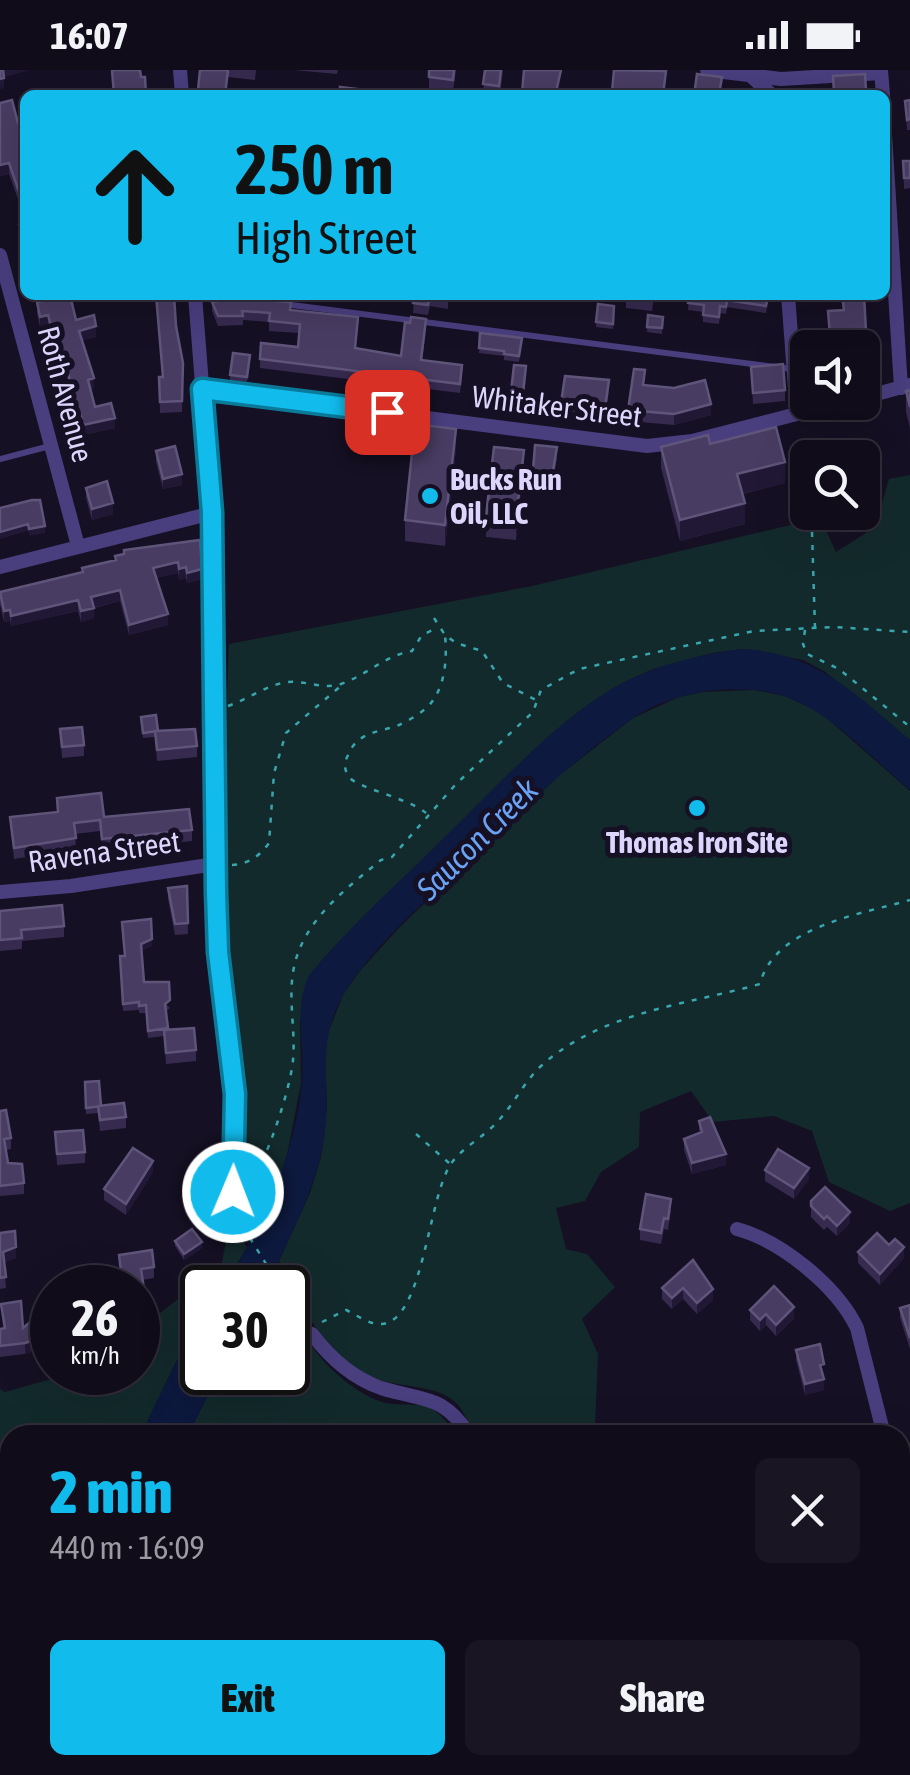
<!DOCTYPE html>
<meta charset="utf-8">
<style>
:root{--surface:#100c1a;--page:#191523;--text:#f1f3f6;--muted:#9c9ba2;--line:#302c39;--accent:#11bbec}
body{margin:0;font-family:"Asap Condensed",sans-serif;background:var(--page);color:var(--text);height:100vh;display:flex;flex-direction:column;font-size:38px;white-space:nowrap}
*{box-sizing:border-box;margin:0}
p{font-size:32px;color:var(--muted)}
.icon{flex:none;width:55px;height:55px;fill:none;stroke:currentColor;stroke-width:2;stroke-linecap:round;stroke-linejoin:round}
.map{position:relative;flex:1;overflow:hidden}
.side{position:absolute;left:0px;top:1355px;width:910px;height:350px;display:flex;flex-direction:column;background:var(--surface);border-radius:30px 30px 0 0;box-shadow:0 10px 40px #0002,0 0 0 2px var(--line)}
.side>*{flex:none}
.guide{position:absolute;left:20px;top:20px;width:870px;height:210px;border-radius:15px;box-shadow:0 10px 40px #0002,0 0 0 2px var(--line);background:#11bbec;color:#111;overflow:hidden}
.tools{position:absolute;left:790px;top:260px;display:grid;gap:20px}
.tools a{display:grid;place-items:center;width:90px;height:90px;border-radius:15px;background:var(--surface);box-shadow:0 10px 40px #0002,0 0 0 2px var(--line);font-size:50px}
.speed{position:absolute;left:30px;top:1195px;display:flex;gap:20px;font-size:50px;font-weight:700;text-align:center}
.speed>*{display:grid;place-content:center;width:130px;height:130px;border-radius:50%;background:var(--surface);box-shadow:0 10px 40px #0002,0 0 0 2px var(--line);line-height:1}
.speed small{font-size:25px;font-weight:400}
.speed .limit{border:5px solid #111;border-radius:15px;background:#fff;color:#111}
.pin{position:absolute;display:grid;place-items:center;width:85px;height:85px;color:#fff;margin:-42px;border-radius:20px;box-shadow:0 5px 15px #0006}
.me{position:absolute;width:110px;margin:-55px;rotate:1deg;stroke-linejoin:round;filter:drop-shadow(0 0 8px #0008)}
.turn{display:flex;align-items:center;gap:35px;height:210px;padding:0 50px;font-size:45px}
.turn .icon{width:130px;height:130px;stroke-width:2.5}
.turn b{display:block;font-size:70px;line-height:85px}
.round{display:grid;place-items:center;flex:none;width:105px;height:105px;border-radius:15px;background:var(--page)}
.summary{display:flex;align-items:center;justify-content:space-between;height:170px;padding:0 50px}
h1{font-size:60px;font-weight:800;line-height:75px;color:var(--accent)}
.action{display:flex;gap:20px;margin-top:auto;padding:20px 50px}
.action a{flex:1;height:115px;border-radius:15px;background:var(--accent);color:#111;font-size:40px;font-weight:800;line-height:115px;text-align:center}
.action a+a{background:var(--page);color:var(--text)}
.status{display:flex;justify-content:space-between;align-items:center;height:70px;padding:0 50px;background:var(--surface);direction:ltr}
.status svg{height:28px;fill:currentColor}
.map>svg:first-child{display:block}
.green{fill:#132a2c}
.water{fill:#0d193e}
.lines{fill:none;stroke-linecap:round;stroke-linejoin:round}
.path{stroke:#38a6ad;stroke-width:2.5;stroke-dasharray:5 8;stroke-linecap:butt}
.lane{stroke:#493e7e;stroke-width:6}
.street{stroke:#493e7e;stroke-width:14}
.wall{fill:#362a4f}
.shaded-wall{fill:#211836}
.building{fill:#483c62;stroke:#5f547a;stroke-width:2.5}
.route-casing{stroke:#0b7a99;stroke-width:25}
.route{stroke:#11bbec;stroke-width:18}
.poi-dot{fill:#11bbec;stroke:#151023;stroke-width:4}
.labels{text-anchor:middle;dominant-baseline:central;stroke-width:10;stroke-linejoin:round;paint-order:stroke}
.street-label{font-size:30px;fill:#ded5fc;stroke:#151023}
.poi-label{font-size:30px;font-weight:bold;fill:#ded5fc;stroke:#151023;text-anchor:start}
.water-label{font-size:32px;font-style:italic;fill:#6aa3f4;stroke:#151023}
</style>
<div class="status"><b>16:07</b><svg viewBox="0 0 49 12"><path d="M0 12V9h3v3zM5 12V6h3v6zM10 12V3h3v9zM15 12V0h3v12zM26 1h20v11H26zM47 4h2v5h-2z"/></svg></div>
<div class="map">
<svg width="910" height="1705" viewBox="0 0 910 1705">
<rect width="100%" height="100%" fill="#151023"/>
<path class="green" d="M910,405V670L824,601L803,590L743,579L713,583L653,599L623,613L550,667L322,890L300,951L301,1013L287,1085L277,1117L255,1162L241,1135V1021L221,782L229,574L532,516L820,448L836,482L875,457L889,409Z
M754,620L785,626L821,643L910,721V1133L890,1141L829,1112L812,1061L774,1046L713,1052L691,1021L640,1042L639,1077L601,1102L585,1131L556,1138L566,1179L587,1184L615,1217L582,1249L598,1284L595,1357L542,1361L541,1365H477C469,1356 465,1342 456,1333C438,1314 398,1318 375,1308C326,1288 301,1236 279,1191L310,1123L321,1087L327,1037L325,981L328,963L343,925L359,902L398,859L543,718L633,648L679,627L703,622Z
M230,1153L247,1177L224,1217L202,1218V1251L174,1296L141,1365H10V1487L0,1488V1319L5,1322L72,1303L138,1302V1260L221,1196Z
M288,1238C307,1275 335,1311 374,1329C407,1344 429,1318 455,1365H188L219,1303L288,1302Z
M10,1519V1631L0,1632V1521Z
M910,1680V1700L888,1705H806L847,1695H900V1682Z"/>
<path class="water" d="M743,579C817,583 857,625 910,670V720C862,681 819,625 754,620C722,617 686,622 657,635C638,643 622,656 606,668C560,702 523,740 482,779C436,823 359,884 335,942C319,980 330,1022 325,1062C318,1117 289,1167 267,1217H224C263,1154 295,1086 302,1011C305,974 293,940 309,905C351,855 401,810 448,764C501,713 560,645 626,611C663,593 703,584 743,579Z
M202,1251V1302L219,1303L188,1365H141L174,1296Z"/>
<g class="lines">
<path class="path" d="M812,462L815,558
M434,548L445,565L456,573L482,581L503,613L536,630
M805,560L803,574L807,584L839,599L910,657
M228,636C248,629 267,615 287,612C305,610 323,620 341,614C367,605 384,586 412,581L422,565L437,558
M426,743C408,728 357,718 349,707C344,700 344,693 348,685C358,661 378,663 399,655C408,651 425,641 431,633C446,614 447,587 445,565
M232,795C248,794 260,786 269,773L274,703L286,663L343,614
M416,1064L449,1093
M249,1114C266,1094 291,1017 293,990C296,956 286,923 296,889C309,846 348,817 381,790L392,787L456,714L533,642L541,620L579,599L754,561L834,557L910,562
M250,1168L281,1218
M288,1227L305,1254
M322,1252L346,1240C357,1245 369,1255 382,1254C425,1250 428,1121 453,1091C466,1075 485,1066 498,1051C514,1034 524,1012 541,996C601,942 685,935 760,914C774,857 861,844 910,830
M900,1693L910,1691
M853,1705L893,1695"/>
<path class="lane" d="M234,227L262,231
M284,234L792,299
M0,389L50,376"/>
<path class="street" d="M180,0L182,25
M707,0L781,9L881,3
M881,0L883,25
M751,6L772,25
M885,64L901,318
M0,185L78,476
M195,225L212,443L218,882L235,1023L233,1122L237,1149L241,1154
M788,225L797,344
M201,319L647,376L692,371L843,332
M862,328L909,315
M0,497L212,443
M0,822L71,816L215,794
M737,1159C781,1171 837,1216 857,1258L884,1365
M312,1264C330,1288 353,1308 381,1318C422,1331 444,1324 469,1365
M900,1426L903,1436
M122,1705L143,1695"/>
</g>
<path class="wall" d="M200,0H256L255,10L228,7L226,25H198Z
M293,0H338L337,4Z
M429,0H456L453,21L429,18Z
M485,0H503L500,25H483Z
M865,4L866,25H834L833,6Z
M910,30V60H907L905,31Z
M0,33L18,53L25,56V149L9,104L0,106Z
M903,91H910V118L904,119Z
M25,152L23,182L19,166V155Z
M40,225H70L76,250L96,267L82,270L94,318L90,319L95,337L115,358L83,365L80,352L76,353L65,297L53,300L48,283V273L52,272L48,255L40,257L37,243V232H41Z
M156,225H174L176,256L183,293L182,342L160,343L159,307H162Z
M217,225L291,240L358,257L356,278L401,286L426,259L422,291L462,305L460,323L260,298V289L298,277L299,263L269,261V252L243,250V255L218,256L212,241V232L217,231Z
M414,225H448V239L430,236L428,245L413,243Z
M560,225H582V230L560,227Z
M626,225H654L652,241L626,238Z
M689,225H769L766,243L727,237L726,244L720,243L719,254L703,252V242L688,240Z
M842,225L866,261V272L850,273V278H830L828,241L843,240Z
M598,234L614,236L613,259L596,257Z
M648,245L663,247L662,264L647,262Z
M480,263L522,268L519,292L504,290V286L479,283Z
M250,285L247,312L230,310V305Z
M751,297L785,320V331L753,334Z
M526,307L523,334L511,333V322Z
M645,315L711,345L674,355L628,351V340Z
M910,320V358L906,342V321Z
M609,321L605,348L561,344V333Z
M710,374L785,413L743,424L745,454L680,471L661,398V377Z
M535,375L557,388L553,412L533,411Z
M456,380L445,476L405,471V450Z
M156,381L182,415L163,419L156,392Z
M524,402L516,470L486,467V446Z
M86,418L113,444L92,450L86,428Z
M200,470L202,509L187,513L186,508L179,510L178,503L156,508L168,555L129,565L120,531L94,538V548L81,552L78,541L11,556L10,551L4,552L0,534V522L82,502L115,490V486Z
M141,647L158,661L197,676V687L157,691L155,667L143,668Z
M60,659L84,675V686L62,688Z
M57,728L104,747L192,760V771L102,780L100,761L75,764L76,779L14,789L10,747L57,742Z
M187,816L188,864L175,865L168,829V818Z
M0,841L64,856V867L22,871V879L0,881Z
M152,876L141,881L144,912L170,938L166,941L168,960L196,980V991L166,994L164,966L148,968L146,943H139V940L123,941L120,894L124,886Z
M85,1012L101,1036L126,1047V1058L100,1061L98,1043L86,1044Z
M0,1041L11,1068V1079L6,1080L8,1093L24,1113V1124L0,1126Z
M699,1051L726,1095L692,1104L684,1080V1069L699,1063Z
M55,1062L85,1082V1093L57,1095Z
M765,1100L809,1109L794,1129L765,1111Z
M153,1102L126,1145L104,1130V1119Z
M811,1131L850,1153L837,1166L827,1157L824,1160L811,1147Z
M671,1140L668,1160L664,1159L661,1174L640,1170V1159Z
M0,1163L16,1188L4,1192L6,1218L0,1219Z
M175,1171L202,1178L184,1190L175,1176Z
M889,1175L904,1188L880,1215L858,1193V1182Z
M119,1185L154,1197V1208L142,1210L144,1230L138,1231V1218H122Z
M693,1190L713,1230L697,1244L683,1229L672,1239L662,1229V1218Z
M1,1234L23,1258L38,1280L25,1284L0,1287V1259L3,1258Z
M910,1235V1279L900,1248V1238Z
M750,1240L794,1248L776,1266L766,1255L760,1261L750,1250Z
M796,1280L824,1305H822L824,1320L805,1325L796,1290Z"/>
<path class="shaded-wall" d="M2,0H30L2,8Z
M561,0L558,25H545Z
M4,8V18L0,19V9Z
M9,93V104L0,106V95Z
M86,225H103V226L86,230Z
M48,245V255L40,257V247Z
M96,256V267L79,271V261Z
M65,286V297L53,300V290Z
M94,308V318L88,320V310Z
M711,334V345L674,355V344Z
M80,342V352L76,353V343Z
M115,348V358L83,365V355Z
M456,359V380L445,476V455Z
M524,380V402L516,470V449Z
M785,392V413L737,425V404Z
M182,404V415L163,419V409Z
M113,433V444L92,450V439Z
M745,433V454L680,471V450Z
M28,454V461L0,469V462Z
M45,456V463L29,466V459Z
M178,492V503L153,509V498Z
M186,497V508L179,510V499Z
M202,499V509L187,513V503Z
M120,520V531L91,538V527Z
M78,530V541L11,556V546Z
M94,538V548L81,552V541Z
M10,540V551L4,552V541Z
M168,544V555L129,565V555Z
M152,869V876L141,881V874Z
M726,1084V1095L692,1104V1093Z
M153,1091V1102L126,1145V1134Z
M809,1098V1109L794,1129V1118Z
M850,1142V1153L837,1166V1156Z
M202,1172V1178L184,1190V1184Z
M16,1177V1188L3,1193V1182Z
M904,1177V1188L880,1215V1204Z
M683,1218V1229L672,1239V1228Z
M713,1219V1230L697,1244V1233Z
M794,1237V1248L776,1266V1255Z
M766,1244V1255L760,1261V1250Z
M52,1256V1267L38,1280L25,1284V1273Z
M824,1309V1320L805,1325V1314Z"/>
<path class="building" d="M0,0H3L4,8L0,9Z
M112,0H140L141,7H145L146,25H114Z
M200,0H228L225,25H207L206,20H198Z
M429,0H454L453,10L429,7Z
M485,0H501L499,16L483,14Z
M524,0H561L556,22L545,25H529V23H522Z
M614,0L666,1L663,25H636L612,22Z
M697,4L722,7L719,25H694Z
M865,4L866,20L834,23L833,6Z
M340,17L358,19L357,25H340Z
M12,30L18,53L24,52L25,56V139L9,93L0,95V33Z
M910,30V49L907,50L905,31Z
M903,91H910V108H904Z
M25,152V171H23L19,155Z
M42,225H70L76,250L94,245L96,256L79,261L94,308L88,310L95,337L111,333L115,348L83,355L80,342L76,343L65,286L53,290L48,273L55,271L48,245L40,247L37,232L43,231Z
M156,225H174L176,256L183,293L182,331L160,332L159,307H163Z
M217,225H240L241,229L291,232L290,240L358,247L355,278L401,286L405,252L410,253L411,247L426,249L421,290L462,295L460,314L260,289L261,273L298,277L300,254L269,251L270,243L242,241L243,246H218L212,232L218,231Z
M414,225H448V229L430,226L428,235L413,233Z
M626,225H653L652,230L626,227Z
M689,225H768L766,236L727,230L726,237L720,236L719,247L703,245L704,235L688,233Z
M842,225H864L866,261L849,262L850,278H831L828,241L844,240Z
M598,234L614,236L613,254L596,252Z
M648,245L663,247L662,258L647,257Z
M480,263L522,268L519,286L504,284V281L479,278Z
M233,283L250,285L247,307L230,305Z
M783,294L785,320L753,323L751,297Z
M514,295L526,296L523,323L511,322Z
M634,299L645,300L643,315L674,318L705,310L711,334L674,344L628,340Z
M565,306L609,310L605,338L561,333Z
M910,320V337L906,321Z
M415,354L456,359L445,455L405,450Z
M776,357L785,392L737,404L745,433L680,450L661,377L708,365L710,374Z
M535,375L557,377L553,401L533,400Z
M175,376L182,404L163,409L156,381Z
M494,377L524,380L516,449L486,446Z
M107,411L113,433L92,439L86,418Z
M32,430H40L45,456L29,459L28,454L0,462V438Z
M200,470L202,499L187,503L186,497L179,499L178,492L153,498L168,544L129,555L120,520L91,527L94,538L81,541L78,530L11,546L10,540L4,541L0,522L83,502L82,498L116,490L115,486L124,484V480Z
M156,645L158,661L143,663L141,647Z
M82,657L84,675L62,677L60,659Z
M195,659L197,676L157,680L155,661Z
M101,723L104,747L189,739L192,760L102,769L100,750L74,753L76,768L14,778L10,747L58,742L57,728Z
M187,816L188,853L175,854L168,818Z
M62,835L64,856L21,860L22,868L0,870V841Z
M151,849L152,869L141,874L144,912H169L170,930L165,934L168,958L148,961L146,935L139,936V932L123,934L120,886H125L122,852Z
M194,958L196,980L166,983L164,960Z
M99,1011L101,1036L86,1038L85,1012Z
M124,1033L126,1047L100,1050L98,1036Z
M6,1040L11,1068L4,1069L8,1093L22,1094L24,1113L0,1116V1041Z
M710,1047L726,1084L692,1093L684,1069L702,1062L699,1051Z
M83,1060L85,1082L57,1084L55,1062Z
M133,1078L153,1091L126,1134L104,1119Z
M778,1079L809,1098L794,1118L765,1100Z
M825,1117L850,1142L837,1156L827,1146L824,1149L811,1136V1131Z
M646,1124L671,1129L668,1149L664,1148L661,1163L640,1159Z
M192,1159L202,1172L184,1184L175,1171Z
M15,1161L16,1177L3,1182L6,1207L0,1208V1163Z
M877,1163L889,1175L895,1169L904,1177L880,1204L858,1182Z
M152,1180L154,1197L141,1199L144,1219L138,1220V1218H123L119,1185Z
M693,1190L713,1219L697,1233L683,1218L672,1228L662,1218Z
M774,1216L794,1237L776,1255L766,1244L760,1250L750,1240Z
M21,1231L23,1258L52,1234V1256L38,1269L25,1273L0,1276V1259L5,1258L1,1234Z
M910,1235V1268L900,1238Z
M820,1274L824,1294L820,1295L824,1309L805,1314L796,1280Z"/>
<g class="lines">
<defs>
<path id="route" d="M233,1122L235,1024L218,882L216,823L212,442L202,319L387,342"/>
</defs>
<use href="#route" class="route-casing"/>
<use href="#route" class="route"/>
</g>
<g class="poi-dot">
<circle cx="430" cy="426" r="10"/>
<circle cx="697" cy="738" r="10"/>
</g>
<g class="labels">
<g class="street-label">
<text transform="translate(66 324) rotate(75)">Roth Avenue</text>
<text transform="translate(557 336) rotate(7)">Whitaker Street</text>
<text transform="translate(104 781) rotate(-8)">Ravena Street</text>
</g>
<g class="poi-label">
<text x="450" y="409">Bucks Run<tspan x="450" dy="34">Oil, LLC</tspan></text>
<text x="697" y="772" text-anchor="middle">Thomas Iron Site</text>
</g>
<g class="water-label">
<text transform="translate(477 769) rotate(-45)">Saucon Creek</text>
</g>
</g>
</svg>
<div class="tools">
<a><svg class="icon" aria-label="sound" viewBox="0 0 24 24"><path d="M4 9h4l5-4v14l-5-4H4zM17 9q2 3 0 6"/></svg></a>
<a><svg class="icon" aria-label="search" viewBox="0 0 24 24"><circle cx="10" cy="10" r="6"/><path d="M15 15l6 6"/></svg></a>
</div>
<div class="speed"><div>26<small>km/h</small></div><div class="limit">30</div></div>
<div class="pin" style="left:387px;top:342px;background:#d93025"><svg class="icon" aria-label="arrive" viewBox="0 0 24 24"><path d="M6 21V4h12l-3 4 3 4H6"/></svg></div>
<svg class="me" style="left:233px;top:1122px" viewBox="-20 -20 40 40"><circle r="17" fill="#11bbec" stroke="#fff" stroke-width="3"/><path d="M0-11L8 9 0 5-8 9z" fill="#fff"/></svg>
<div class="guide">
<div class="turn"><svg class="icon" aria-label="ahead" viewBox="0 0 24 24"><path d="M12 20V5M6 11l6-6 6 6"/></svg><div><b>250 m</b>High Street</div></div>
</div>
<section class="side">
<div class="summary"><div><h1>2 min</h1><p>440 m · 16:09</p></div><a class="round"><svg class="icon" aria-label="close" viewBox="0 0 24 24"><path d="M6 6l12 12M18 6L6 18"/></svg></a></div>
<div class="action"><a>Exit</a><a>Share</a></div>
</section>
</div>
